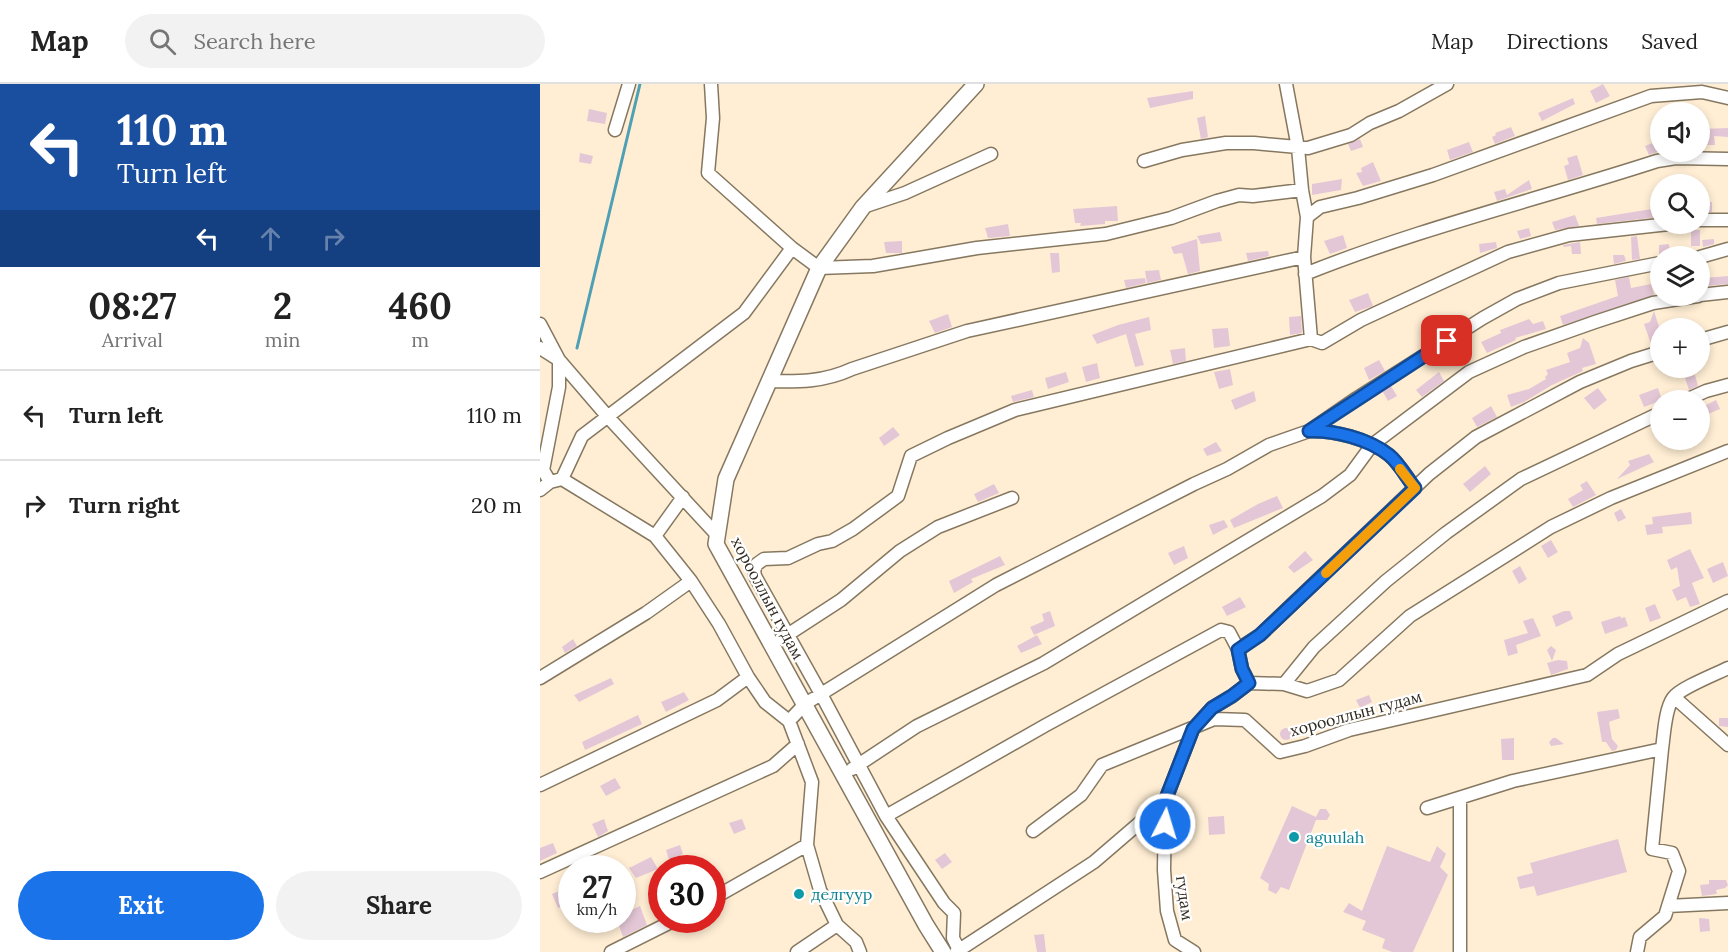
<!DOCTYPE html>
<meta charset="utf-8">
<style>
:root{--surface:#fff;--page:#f2f2f2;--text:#222;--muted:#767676;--line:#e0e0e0;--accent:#1a73e8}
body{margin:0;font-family:Lora,serif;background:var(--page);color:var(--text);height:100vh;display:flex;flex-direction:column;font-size:22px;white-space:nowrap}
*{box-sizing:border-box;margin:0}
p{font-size:20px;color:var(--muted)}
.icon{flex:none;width:33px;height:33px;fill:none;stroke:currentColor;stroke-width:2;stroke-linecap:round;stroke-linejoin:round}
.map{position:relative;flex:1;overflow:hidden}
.sheet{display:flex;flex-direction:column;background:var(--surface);width:540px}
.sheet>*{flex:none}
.top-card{background:#1a4fa0;color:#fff;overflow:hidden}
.controls{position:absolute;left:1110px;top:18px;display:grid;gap:12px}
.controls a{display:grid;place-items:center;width:60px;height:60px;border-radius:50%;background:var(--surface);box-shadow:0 3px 9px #0003;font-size:30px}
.speed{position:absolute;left:18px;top:771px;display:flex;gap:12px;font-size:30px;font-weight:700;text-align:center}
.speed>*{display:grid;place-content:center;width:78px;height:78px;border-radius:50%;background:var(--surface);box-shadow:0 3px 9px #0003;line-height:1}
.speed small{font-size:15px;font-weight:400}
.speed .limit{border:9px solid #d22;background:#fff;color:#111}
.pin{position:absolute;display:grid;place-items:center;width:51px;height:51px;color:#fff;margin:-26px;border-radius:12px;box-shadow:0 3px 9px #0006}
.me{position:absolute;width:66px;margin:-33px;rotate:5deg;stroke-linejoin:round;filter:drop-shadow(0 0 4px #0008)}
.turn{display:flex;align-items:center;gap:21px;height:126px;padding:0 18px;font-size:27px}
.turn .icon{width:78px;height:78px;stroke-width:2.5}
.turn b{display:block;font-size:42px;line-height:51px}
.lanes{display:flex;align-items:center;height:57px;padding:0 18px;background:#0003;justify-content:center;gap:30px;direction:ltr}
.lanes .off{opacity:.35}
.eta{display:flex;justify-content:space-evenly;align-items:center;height:102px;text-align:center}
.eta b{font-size:36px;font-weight:700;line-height:42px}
.button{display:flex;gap:12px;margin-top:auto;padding:12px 18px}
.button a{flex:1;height:69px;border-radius:36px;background:var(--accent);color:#fff;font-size:24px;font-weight:700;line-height:69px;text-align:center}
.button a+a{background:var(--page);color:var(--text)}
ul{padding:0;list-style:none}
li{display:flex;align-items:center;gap:18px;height:90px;padding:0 18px;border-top:2px solid var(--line)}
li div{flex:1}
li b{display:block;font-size:22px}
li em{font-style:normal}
header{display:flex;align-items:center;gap:36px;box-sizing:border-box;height:84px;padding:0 30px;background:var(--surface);border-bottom:2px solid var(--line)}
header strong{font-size:28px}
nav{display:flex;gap:33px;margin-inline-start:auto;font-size:21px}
.search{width:420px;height:54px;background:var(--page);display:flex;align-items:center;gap:15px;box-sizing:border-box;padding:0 21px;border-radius:33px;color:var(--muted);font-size:22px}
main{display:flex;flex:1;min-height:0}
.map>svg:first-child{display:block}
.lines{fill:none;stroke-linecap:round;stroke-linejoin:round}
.stream{stroke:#50a0b5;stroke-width:3}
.building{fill:#e4c7d6}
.minor-casing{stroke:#867860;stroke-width:15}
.major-casing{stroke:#867860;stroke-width:18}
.minor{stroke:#fff;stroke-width:12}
.major{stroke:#fff;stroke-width:15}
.route-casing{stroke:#114b97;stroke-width:15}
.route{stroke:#1a73e8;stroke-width:10}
.slow{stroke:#f59e0b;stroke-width:10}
.culture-dot{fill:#0f9aa8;stroke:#fff;stroke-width:2}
.labels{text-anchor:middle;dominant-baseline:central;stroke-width:4.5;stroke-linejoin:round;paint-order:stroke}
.street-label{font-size:16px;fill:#302a20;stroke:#fff}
.culture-label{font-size:16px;fill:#0d838f;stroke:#fff;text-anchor:start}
</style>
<header>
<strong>Map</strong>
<div class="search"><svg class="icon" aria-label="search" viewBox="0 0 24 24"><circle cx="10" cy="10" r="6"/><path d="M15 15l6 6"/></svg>Search here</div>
<nav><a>Map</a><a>Directions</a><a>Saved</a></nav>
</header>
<main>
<section class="sheet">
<div class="top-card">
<div class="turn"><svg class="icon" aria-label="left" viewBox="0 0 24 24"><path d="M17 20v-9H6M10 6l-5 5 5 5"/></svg><div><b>110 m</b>Turn left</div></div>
<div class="lanes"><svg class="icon" aria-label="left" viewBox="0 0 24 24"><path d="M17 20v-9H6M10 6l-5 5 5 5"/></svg><svg class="icon off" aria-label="ahead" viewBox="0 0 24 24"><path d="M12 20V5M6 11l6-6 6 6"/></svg><svg class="icon off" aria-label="right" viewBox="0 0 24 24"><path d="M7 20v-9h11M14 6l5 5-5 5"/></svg></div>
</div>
<div class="eta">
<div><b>08:27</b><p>Arrival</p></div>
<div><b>2</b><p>min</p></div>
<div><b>460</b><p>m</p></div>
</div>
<ul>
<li><svg class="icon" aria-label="left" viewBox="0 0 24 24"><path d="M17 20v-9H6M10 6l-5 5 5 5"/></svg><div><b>Turn left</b></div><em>110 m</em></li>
<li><svg class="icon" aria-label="right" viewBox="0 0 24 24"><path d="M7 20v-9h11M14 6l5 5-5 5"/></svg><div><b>Turn right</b></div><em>20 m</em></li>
</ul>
<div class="button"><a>Exit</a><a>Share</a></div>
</section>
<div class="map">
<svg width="1188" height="868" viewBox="0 0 1188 868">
<rect width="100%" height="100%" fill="#ffeed4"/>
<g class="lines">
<path class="stream" d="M37,264L100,0"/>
</g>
<path class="building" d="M1063,0L1070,12L1056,19L1050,7Z
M653,7V15L610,24L607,14Z
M1033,14L1035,20L1002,37L998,29Z
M49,25L67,29L65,40L47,37Z
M665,32L668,53L661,55L657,34Z
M971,43L975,52L955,60L952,53L956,51L955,49Z
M1188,44V53L1174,52L1175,61H1160V45Z
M820,55L823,63L811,67L808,60Z
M1120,56V67L1109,71L1105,62Z
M929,58L933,68L910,76L907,66Z
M40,69L53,72L51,80L39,78Z
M1037,71L1043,91L1028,96L1024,82L1029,80L1027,74Z
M833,78L841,97L823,102L816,89L822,88L821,84Z
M802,95L801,106L772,111V100Z
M989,96L992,105L957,117L954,108L965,105L967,111Z
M1163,118H1172V128H1160V120H1163Z
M577,122L578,137H565V140L540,142L541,139H535L533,125Z
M1118,124L1119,133L1057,140L1056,134Z
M1035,131L1039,142L1015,146L1012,138Z
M468,140L470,152L448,154L445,144Z
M989,144L991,152L980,155L977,147Z
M1151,146H1160V162H1151Z
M680,148L682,157L661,160L657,152Z
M803,151L807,164L790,170L784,157Z
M1097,152L1100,175L1092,176L1091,153Z
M657,155L660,187L648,190L642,169L634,170L631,163Z
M1174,155V160L1163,163L1162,156Z
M362,157V169H346L344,158Z
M956,158L957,164L940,169L939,160Z
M1040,158L1041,170H1032L1031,162L1024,163L1023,161Z
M1129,160L1130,171H1119V161Z
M728,167L729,172L708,177L706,169Z
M510,169H519L520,188L512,189Z
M1073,171H1084L1086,177L1074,180Z
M619,186L621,196L607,199L605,187Z
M1188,192V200L1166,202L1165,194Z
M1089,193L1091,204L1111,200L1114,211L1023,241L1020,232L1078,212L1075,196Z
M605,194L606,199L586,204L584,196Z
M828,209L833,222L815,228L809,216Z
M1114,227L1120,246V257L1111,260L1104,240L1110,238Z
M408,230L412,243L395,249L389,237Z
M761,232L762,249L750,251L749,233Z
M609,233L611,246L595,250L604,281L595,283L586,250L557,260L552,251L578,241Z
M989,235L993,240L1003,237L1006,245L975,254L976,256L947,269L941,258L961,249L960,246Z
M897,239L904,249L890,258L885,248Z
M688,244L690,262L674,264L672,245Z
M1043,254L1049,259L1056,280L1042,284L1043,287L1012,301L984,318L971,323L967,311L989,305L1006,295L1005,293L1008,290L1006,286L1030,278L1027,269L1040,264Z
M645,264L646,277L633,280L630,266Z
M839,276L845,287L829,296L824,284Z
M557,279L560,294L546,298L542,283Z
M690,285L693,301L679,305L674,288Z
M526,288L529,298L508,305L505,294Z
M899,288L904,297L882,313L876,306Z
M1155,291L1158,302L1149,306L1145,294Z
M851,302L857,312L848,317L843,308Z
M1058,304L1067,316L1054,326L1044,314Z
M1118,304L1122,316L1104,323L1099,311Z
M492,306L494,313L473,318L471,312Z
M714,307L716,317L695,326L691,316Z
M1176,316L1180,325L1166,331L1162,323Z
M951,322L957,333L937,343L932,334Z
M353,343L360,351L344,362L339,354Z
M676,358L682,367L667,372L663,365Z
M1109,370L1114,378L1077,395L1090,381L1088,377Z
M945,382L951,390L930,408L923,400Z
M1047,397L1056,411L1033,423L1028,415L1043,406L1040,401Z
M454,400L459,409L438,418L434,410Z
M737,412L743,424L694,444L690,436L718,420Z
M1081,425L1086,434L1078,438L1074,429Z
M1151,428L1152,440L1122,443L1123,449L1107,451L1105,441L1113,440L1112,433Z
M684,436L688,443L673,451L669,441Z
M1011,456L1018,468L1008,474L1001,462Z
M644,462L648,474L634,481L628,469Z
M1150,465L1164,494L1152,499L1160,520L1150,523L1146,513L1137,517L1132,506L1140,502L1137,483L1131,486L1127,476Z
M765,467L773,476L754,489L748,483Z
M460,472L465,481L431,495L433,498L414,509L409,497Z
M1183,478L1188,492L1173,499L1167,485Z
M980,482L987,495L979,500L972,487Z
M700,513L706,523L687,532L682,523Z
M1115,520L1121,534L1110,538L1105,524Z
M510,527L515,542L494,551L490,543L504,537L502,530Z
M1024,527H1030L1033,535L1016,543L1012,532Z
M1080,532L1081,534L1085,533L1088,542L1065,550L1061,538Z
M993,534L1001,552L976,561L978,569L968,572L964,556L988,549L983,537Z
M497,551L502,560L481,569L477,562Z
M33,555L37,562L25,569L22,563Z
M1011,562L1016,566L1012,577L1007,566Z
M1018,576L1027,577L1028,585L1011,591L1007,579Z
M71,594L74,600L39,618L34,611Z
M144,608L149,616L126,628L121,618Z
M829,611L832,618L820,624L816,616Z
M1078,625L1080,634L1069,638L1072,655L1078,662L1076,666L1072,667L1066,658H1062L1057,628Z
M98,631L102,640L45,666L42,658Z
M1179,634H1188V643L1179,642Z
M740 650a6 6 0 1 1 12 0a6 6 0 1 1-12 0Z
M974,654V676H962L961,655Z
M1013,654H1016L1024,660L1011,662L1009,658Z
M75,694L81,704L66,712L60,702Z
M752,722L776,733L780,725H786L790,731L787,736H776L749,806L741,803L736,810L728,806L729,800L720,794Z
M684,732L685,750L669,751L668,733Z
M64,735L68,747L58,753L52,740Z
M202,735L206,745L194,750L189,739Z
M1078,755L1087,788L997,812L994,802L980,805L977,793L993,789L990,779Z
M13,759L17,769L0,777V764Z
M140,761L143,770L129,776L126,766Z
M847,762L890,778L897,762L906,770L900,783L908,791L873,868H852L842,864L845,855L822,846L826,837L803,828L809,819L822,827Z
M405,769L412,778L402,785L395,776Z
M111,773L118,785L96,794L89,784Z
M1169,796H1186L1188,801L1185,804L1176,806L1177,810L1162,812L1160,801L1169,800Z
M32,802V818L18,824L12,810Z
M100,822L107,841L83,853L77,836H82V830Z
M1159,834L1169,835L1170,847L1160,848Z
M504,850L506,868H497L494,851Z"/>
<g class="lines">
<defs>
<path id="minor" d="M171,0L173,34L168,89L252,164L279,184L333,182L437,164L566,150L631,134L677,117L699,111L713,112L762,106
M746,0L758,64L762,106L767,133L764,173L771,255L782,259L821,236L968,168L1029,151L1129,140
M75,46L89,0
M604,77L642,66L686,59H714L768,64L811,51L830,39L859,27L907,0
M323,123L365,109L451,70
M767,133L780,123L818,114L893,91L1111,12L1162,8L1188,14
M1160,136H1188
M1160,173L1188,165
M765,190C880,144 1000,115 1117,77L1136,74L1188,75
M1160,211L1188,208
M0,240L19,276L68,333L177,451
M1160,256L1188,248
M0,264L19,276V303L3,386L10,398
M228,297C258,298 284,298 312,285L427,247L764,173
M1146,316L1166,307L1188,301
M769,347C794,346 829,355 849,371C859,379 867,394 875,404
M22,395L42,352L204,229L252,164
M0,406L10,398L22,395L115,452L151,497
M115,452L143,413
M241,555L301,516L360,467L398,443L472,414
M698,565L689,548L681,546L506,641L346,732L281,610L215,492L214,486L217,480L224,475L248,474L278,460L292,457L313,445L358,412L371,372L408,354L475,326L771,255
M208,593L225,618L249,637
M0,594L106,529L151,497L179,540L208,593L177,616L0,701
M709,599L702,585L698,565L720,551L889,390L936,353L1040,298L1091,277L1120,268
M744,600L774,563L846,497L906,449L981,395L1120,329
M1134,613L1188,661
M312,685L377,642L504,579L782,412L810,391L832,361L929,288L984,263L1055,238L1113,219L1158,212
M920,715V868
M625,717L624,786L627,827L635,856L654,868
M887,724L973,697L1122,665C1124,651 1125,625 1133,614C1140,604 1176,590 1188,584
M346,732L404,819L414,829L413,854L419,866
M493,747L541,711L562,681L674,635L705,636L740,668L765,662L809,646L1047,591L1078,570L1188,517
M0,788L233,682L258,660
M172,815L267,761
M1128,822L1188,819
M71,868L135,836
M257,868L297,841
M320,868L316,858L297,841L280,806L267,761L272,698L249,637L265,620L456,501L654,400L687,385L729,361L769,347L817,314L943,234L977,215L1019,199L1120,179
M416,868L554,778L625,717L653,645L672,624L692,612L709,599L744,600L767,607L799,596L870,532L1011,443L1071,414L1188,367
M1097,868L1100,853L1125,832L1139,787L1132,769L1112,765L1122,665"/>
<path id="major" d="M403,868L386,841L176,460L186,395L279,184L323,123L436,0"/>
</defs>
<use href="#minor" class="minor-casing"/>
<use href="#major" class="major-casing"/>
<use href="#minor" class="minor"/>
<use href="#major" class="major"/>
</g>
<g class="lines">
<defs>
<path id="route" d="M625,740V717L653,645L672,624L692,612L709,599L702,585L698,566L720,551L875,404C867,394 859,379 849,371C829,355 794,346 769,347L907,257"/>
</defs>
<use href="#route" class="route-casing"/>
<use href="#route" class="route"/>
<path class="slow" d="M786,489L875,404L860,385"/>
</g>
<g class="culture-dot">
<circle cx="754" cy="753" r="6"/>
<circle cx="259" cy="810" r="6"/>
</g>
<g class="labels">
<g class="street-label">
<text transform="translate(228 514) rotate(62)">хорооллын гудам</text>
<text transform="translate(816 629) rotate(-15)">хорооллын гудам</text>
<text transform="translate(645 814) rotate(82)">гудам</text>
</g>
<g class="culture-label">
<text x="766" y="753">aguulah</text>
<text x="271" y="810">делгуур</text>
</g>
</g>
</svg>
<div class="controls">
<a><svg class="icon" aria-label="sound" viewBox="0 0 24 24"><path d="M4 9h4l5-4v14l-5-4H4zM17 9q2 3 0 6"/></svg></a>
<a><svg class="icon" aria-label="search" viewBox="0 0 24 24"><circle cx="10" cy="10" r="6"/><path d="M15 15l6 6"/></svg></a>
<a><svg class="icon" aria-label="layers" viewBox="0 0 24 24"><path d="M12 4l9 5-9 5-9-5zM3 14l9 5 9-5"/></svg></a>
<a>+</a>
<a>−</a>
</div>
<div class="speed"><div>27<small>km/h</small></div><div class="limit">30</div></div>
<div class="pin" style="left:907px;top:257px;background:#d93025"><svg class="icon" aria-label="arrive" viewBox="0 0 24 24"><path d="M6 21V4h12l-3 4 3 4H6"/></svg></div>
<svg class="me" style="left:625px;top:740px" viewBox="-20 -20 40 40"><circle r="17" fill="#1a73e8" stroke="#fff" stroke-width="3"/><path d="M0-11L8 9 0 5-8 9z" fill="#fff"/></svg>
</div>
</main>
